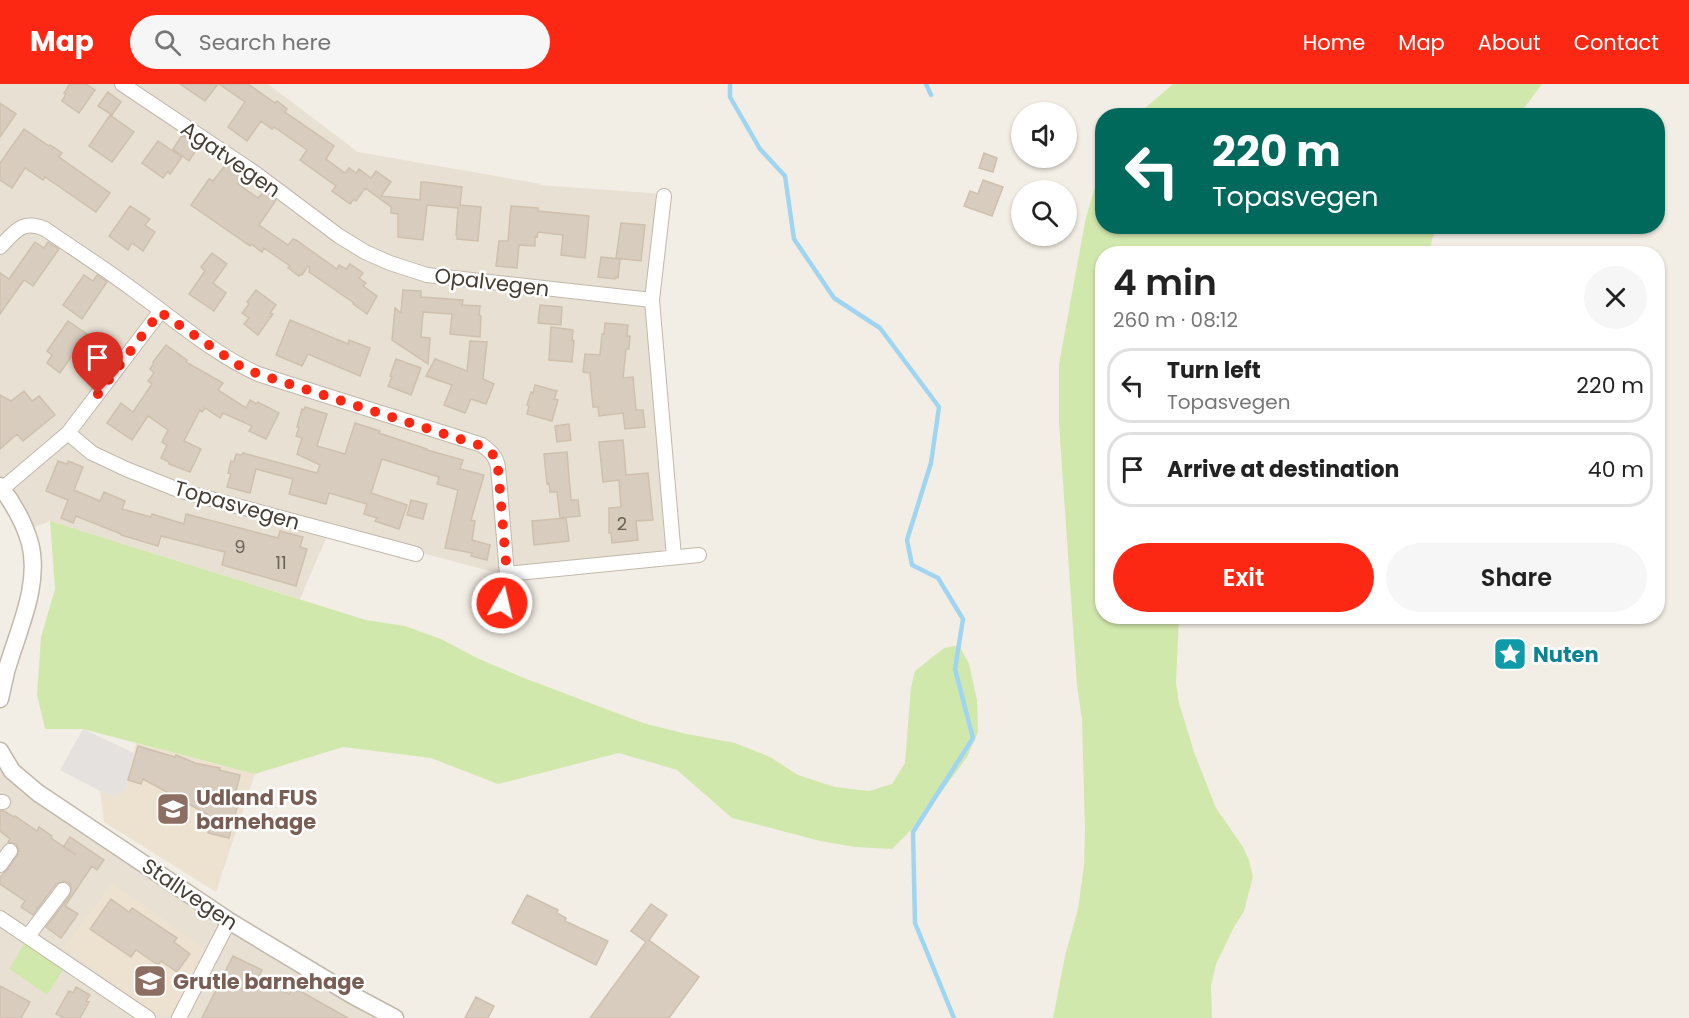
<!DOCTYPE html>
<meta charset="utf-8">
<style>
:root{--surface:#fff;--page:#f6f6f6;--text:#222;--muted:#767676;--line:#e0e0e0;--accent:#fc2813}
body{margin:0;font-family:Poppins,sans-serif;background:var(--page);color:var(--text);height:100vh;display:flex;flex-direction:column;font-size:22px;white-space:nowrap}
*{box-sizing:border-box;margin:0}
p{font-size:20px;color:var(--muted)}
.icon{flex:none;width:33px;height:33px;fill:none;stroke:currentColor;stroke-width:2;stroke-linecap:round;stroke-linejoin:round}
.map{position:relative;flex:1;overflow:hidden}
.drawer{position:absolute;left:1095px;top:162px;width:570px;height:378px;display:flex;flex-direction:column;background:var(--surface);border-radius:24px;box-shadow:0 2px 4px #0004}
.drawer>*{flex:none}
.guide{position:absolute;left:1095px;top:24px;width:570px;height:126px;border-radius:24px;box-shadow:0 2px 4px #0004;background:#00695c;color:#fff;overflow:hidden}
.tools{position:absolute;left:1011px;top:18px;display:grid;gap:12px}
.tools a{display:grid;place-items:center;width:66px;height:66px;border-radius:50%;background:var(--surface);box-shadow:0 2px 4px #0004;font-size:30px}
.pin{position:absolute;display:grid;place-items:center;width:51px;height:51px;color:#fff;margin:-62px -26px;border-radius:50% 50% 50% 0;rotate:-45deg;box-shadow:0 0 6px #0007}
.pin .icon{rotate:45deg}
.me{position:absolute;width:66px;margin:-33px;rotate:9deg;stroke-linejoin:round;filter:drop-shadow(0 0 4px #0008)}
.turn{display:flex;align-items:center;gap:21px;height:126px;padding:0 18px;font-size:27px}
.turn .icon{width:78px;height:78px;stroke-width:2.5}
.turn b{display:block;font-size:42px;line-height:51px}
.round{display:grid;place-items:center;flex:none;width:63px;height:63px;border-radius:32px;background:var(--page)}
.overview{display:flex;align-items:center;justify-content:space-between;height:102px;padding:0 18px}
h1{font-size:36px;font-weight:600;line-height:45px}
.action{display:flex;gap:12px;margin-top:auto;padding:12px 18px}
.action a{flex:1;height:69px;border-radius:36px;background:var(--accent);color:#fff;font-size:24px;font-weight:600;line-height:69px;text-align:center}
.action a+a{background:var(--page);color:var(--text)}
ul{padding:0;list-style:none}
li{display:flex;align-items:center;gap:18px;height:75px;margin:0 12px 9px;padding:0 6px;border:3px solid var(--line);border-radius:24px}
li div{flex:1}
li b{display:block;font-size:22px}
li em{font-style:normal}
header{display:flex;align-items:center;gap:36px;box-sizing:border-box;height:84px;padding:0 30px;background:var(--accent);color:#fff}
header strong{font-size:28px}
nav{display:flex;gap:33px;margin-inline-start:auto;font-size:21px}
.search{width:420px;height:54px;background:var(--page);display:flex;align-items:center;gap:15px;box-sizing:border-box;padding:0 21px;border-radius:33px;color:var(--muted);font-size:22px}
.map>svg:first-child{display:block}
.residential{fill:#e7e0d3}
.education{fill:#ece2cf}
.green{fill:#d1e8ad}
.parking{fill:#e4e1de}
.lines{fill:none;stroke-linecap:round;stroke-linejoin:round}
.stream{stroke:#a0d5f1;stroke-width:4.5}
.building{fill:#d8ccbe;stroke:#cfc0ae;stroke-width:1.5}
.minor-casing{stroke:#c1b8ab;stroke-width:16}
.tertiary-casing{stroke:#c1b8ab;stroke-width:19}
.minor{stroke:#fff;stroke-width:14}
.tertiary{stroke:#fff;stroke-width:16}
.route{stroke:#fc2813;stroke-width:10;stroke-dasharray:0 18}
.labels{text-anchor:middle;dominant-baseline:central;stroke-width:5;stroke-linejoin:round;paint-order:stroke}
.number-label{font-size:18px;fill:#6a6257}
.street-label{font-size:21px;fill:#463e35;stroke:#fff}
.culture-label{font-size:21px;font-weight:bold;fill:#0d838f;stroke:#fff;text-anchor:start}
.education-label{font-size:21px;font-weight:bold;fill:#785e54;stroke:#fff;text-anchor:start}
</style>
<header>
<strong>Map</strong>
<div class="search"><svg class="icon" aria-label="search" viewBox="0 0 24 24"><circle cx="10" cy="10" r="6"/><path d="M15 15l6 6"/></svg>Search here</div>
<nav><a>Home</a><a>Map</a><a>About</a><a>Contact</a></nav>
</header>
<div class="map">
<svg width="1689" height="934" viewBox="0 0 1689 934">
<rect width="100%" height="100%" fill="#f3eee5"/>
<path class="residential" d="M0,0H268L358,68L541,100L538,101L665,110L653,217L668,463L654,471L505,491L335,446L327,452L300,515L50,437L24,447L0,411Z
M0,675L388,934H0Z"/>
<path class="education" d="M136,659L255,690L216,808L104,738L100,707L114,713L126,705Z
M112,799L207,866L176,929L159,933L63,864Z"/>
<path class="green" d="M1173,0H1542L1519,31H1137Z
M1102,81V142L1436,143L1428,169L1102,170V532L1179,533L1176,599L1179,619L1194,668L1216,724L1243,763L1249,776L1253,793L1244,827L1234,843L1216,880L1211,902L1212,934H1053L1065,872L1078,825L1084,781L1085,747L1082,636L1077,601L1059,340V280L1086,133Z
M50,437L366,536L405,542L441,555L479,575L524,594L643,639L687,650L735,659L770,673L798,691L835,703L869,707L892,700L905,679L911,603L915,587L944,564L959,561L969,580L977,616L978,648L967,673L934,718L915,742L892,765L855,763L820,757L732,734L677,686L619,669L498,700L431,674L343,663L255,690L83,645H45L37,611L41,553L55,505Z
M26,857L64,884L47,911L9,885Z"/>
<path class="parking" d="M83,645L134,669L126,705L114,713L100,707L60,686Z"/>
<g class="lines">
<path class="stream" d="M730,0V13L760,65L785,92L794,155L834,214L880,244L939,323L931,379L907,456L912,481L938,494L963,535L955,585L973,654L913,748L915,839L954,934
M926,0L931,11"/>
</g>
<path class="building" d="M70,0H86L95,6L79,29L62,17L66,10L64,9Z
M180,0H218L205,17Z
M219,0H248L275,19L277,17L287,25L285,28L334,62L326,75L345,89L349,84L356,89L359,85L371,94L376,87L391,98L381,112L420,116L421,98H425L462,103L460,121L481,123L478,157L457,155V151H456L458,124L427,121L423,156L398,153V130L391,129V123L365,104L356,117L354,115L350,120L332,107L336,102L300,76L307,66L274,43L272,45L261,37L247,57L228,43L245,18Z
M108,8L121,18L112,31L98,22Z
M0,19L16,30L0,53Z
M110,31L134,48L112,78L89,62Z
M24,45L49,62L50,61L62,69L59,73L110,109L96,128L45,93L43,96L25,84L12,104L0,96V79Z
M182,51L199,62L189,77L173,65Z
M158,57L182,73L170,90L167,88L163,94L142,79Z
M984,69L997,74L993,88L979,84Z
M226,80L241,90L240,92L242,94L238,100L258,114L264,107L276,116L259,141L288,161L293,155L296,156L337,185L339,181L346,185L350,180L363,189L359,194L366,199L363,202L377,212L367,230L353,220L354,219L309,188L310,183L308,182L302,191L300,190L299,192L288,184L290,182L264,164L262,168L251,160L250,162L191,121L209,95L213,97Z
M983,96L1003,103L992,132L964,122L970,107L978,110Z
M130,122L150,135L145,141L155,148L143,167L132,159L128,166L109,152Z
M511,122L538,124V127L589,132L585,174L561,171L563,151L538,148L537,153L535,152V162L519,161L517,184L496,182L499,157H508Z
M621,139L645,141L641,177L616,174Z
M35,158L44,164L48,158L59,165L33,202L24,196L0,230V189L9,195Z
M212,169L227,180L213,199L226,209L214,227L189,210L205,187L201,183Z
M601,173L620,175L618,194L615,193V195L598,193Z
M84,191L93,197L97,191L107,198L82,235L63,221Z
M256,206L276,221L270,229L273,230L258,251L244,240L249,234L242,229L249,220L247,218Z
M403,206L421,207V213L463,216L462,221L480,222L479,231L481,232L480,253L450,250L452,230L423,228L421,253L430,254L428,280L392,256L395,224L401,229Z
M540,221L562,223L561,241L538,239Z
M290,236L348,260L349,256L370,264L360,292L308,270L302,282L276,271Z
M68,237L87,250L60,289L47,279L52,271L47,267Z
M605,239L628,241L627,252H630L629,265H626L623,294L633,293L636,326H643L645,343L625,345L623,329L599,332L598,323H593L590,289L583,288L585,270L600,271L602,250H604Z
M551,243L573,246L572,256L574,257L572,278L549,276Z
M470,257L487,258L483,295L494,300L486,320L471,315L465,329L444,321L452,301L426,292L435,275L467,287Z
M166,261L187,276L186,278L223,299L218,306L246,324L250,316L257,320L258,318L279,329L266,355L249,347L252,342L223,329L220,334L205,324L202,328L200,326L184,357L201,365L190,388L169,380V378L161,374L167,361L162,358L168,346L148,332L132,356L107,339L121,319L133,328L152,300L148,297L154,289L150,285L154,279L153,278Z
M396,275L421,284L411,311L388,302L392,293L390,292Z
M535,301L557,307L554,315L558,316L552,337L527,330L529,322L527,321L531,308L533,309Z
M24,307L32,317L39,312L55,331L23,357L17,350L0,365V311L11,317Z
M305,323L327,330L317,362L345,370L355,339L380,347L379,349L427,365V366L463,376L460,385L484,391L471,436L475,437L472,456L490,461L487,476L471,472L472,469L445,464L458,406L437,400L439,393L382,375L371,409L407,421L399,445L375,437L377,434L364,430L367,420L329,409L326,420L289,410L293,395L256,385L250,409L227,403L231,390L228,389L231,377L234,378L236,370L242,371L243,369L317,389L320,381L297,370L302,354L296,352L299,343H297L302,325L304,326Z
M569,340L571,356L557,358L555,342Z
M623,356L626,391L648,389L653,436L636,437L638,456L612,459L611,449H609V424L621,423L619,396L603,398L599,358Z
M567,368L571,416H578L580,432L560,434L557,408H550L549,399L547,400L544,370Z
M58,377L67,380L68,377L83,383L74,406L100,417L104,408L125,417L122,425L151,433L152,430L184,440L186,430L278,454L280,447L303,453L300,463L307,465L296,502L222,481L225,468L161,452L158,462L121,451V450L76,432L73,439L61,434L68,416L46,407Z
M411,416L427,420L423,435L407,431Z
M566,434L569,457L534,461L532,437Z
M138,662L175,673L176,671L195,679L220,684L219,686L240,691L235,711L240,712L229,754L208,749L209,744L204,743L207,730L143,695L141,700L128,696Z
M0,727H4L14,733L15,732L37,747L39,743L52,752L51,754L76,771L64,762L70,753L104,776L97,786L92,782L65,822L78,830L61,854L46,843L70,811L71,803L69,799L64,797L56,800L33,831L21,823L25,817L0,800V793L7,786L17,772L19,767L16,760L8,758L10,755L0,747Z
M527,811L558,826L557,829L566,834L565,837L608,857L596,881L512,839Z
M111,815L129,828L132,824L177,854L174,858L190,870L177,888L161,877L158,881L136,866L131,873L90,845Z
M651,820L667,831L649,856L699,893L669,934H590L646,858L631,847Z
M233,872L262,886L258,895L289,910L293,903L348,934H202Z
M0,902L30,918L21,934H0Z
M76,903L90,911L86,917L89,918L80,934H64L56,930L69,907L73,909Z
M476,913L494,922L488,934H465Z"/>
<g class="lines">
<defs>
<path id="minor" d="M122,0L255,89L339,152L365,168L390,179L427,191L652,216
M664,112L652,216L674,473
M0,163C15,148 22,135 45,145C74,165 104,184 132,205C173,234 212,269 258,290L482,361C491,368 496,372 498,383L507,490L502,519
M68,349L92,369L126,385L181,407L416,470
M2,405L68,349L160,228
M507,490L699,471
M0,718H3
M0,781L10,767
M0,834L148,934
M28,852L63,806
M179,934L229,837"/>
<path id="tertiary" d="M0,402C13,419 24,438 30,459C41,502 17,548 6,588C4,597 2,606 0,615
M0,667L12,687L38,709L229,837L352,911L395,934"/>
</defs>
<use href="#minor" class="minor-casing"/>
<use href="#tertiary" class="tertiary-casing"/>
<use href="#minor" class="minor"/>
<use href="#tertiary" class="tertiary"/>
</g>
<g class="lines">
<path class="route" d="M98,310L160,228L240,282L258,290L482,362L496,373L498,384L507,490L502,519"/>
</g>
<defs>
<symbol id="sight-square" viewBox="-11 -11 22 22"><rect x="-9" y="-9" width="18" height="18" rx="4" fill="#0f9aa8" stroke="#fff"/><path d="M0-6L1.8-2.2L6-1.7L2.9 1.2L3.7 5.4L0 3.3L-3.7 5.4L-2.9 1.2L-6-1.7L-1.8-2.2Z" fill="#fff"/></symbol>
<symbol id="school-square" viewBox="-11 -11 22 22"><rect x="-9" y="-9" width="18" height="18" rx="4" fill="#8d6e63" stroke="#fff"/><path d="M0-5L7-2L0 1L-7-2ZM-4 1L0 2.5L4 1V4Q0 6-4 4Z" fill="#fff"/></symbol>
</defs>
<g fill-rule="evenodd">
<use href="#sight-square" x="1491" y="551" width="38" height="38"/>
<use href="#school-square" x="154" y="706" width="38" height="38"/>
<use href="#school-square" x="131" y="878" width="38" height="38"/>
</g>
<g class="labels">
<g class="number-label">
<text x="622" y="439">2</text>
<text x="240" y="462">9</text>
<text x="281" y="478">11</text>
</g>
<g class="street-label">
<text transform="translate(231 75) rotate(35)">Agatvegen</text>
<text transform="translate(492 198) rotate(7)">Opalvegen</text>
<text transform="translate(237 421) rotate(16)">Topasvegen</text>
<text transform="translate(190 810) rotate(34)">Stallvegen</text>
</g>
<g class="culture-label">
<text x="1533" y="570">Nuten</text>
</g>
<g class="education-label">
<text x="196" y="713">Udland FUS<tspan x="196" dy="24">barnehage</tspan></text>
<text x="173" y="897">Grutle barnehage</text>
</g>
</g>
</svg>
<div class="tools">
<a><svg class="icon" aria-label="sound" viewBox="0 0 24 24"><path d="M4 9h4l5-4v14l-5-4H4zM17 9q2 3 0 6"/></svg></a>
<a><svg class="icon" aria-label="search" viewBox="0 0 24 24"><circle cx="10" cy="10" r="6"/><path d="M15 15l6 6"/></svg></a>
</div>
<div class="pin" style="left:98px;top:310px;background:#d93025"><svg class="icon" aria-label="arrive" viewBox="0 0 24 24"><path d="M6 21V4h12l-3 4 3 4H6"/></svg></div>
<svg class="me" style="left:502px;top:519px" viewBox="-20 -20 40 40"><circle r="17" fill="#fc2813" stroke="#fff" stroke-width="3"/><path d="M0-11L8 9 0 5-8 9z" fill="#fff"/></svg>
<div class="guide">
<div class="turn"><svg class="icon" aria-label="left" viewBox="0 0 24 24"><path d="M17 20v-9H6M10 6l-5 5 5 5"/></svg><div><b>220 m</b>Topasvegen</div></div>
</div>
<section class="drawer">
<div class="overview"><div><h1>4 min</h1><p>260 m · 08:12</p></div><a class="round"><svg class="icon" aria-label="close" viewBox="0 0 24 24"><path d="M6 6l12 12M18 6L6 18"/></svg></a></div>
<ul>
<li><svg class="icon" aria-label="left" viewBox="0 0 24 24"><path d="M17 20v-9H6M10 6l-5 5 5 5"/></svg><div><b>Turn left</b><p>Topasvegen</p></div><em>220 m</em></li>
<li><svg class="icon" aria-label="arrive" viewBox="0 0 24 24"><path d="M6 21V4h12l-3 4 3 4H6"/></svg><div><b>Arrive at destination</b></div><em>40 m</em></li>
</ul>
<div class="action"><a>Exit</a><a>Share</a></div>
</section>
</div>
